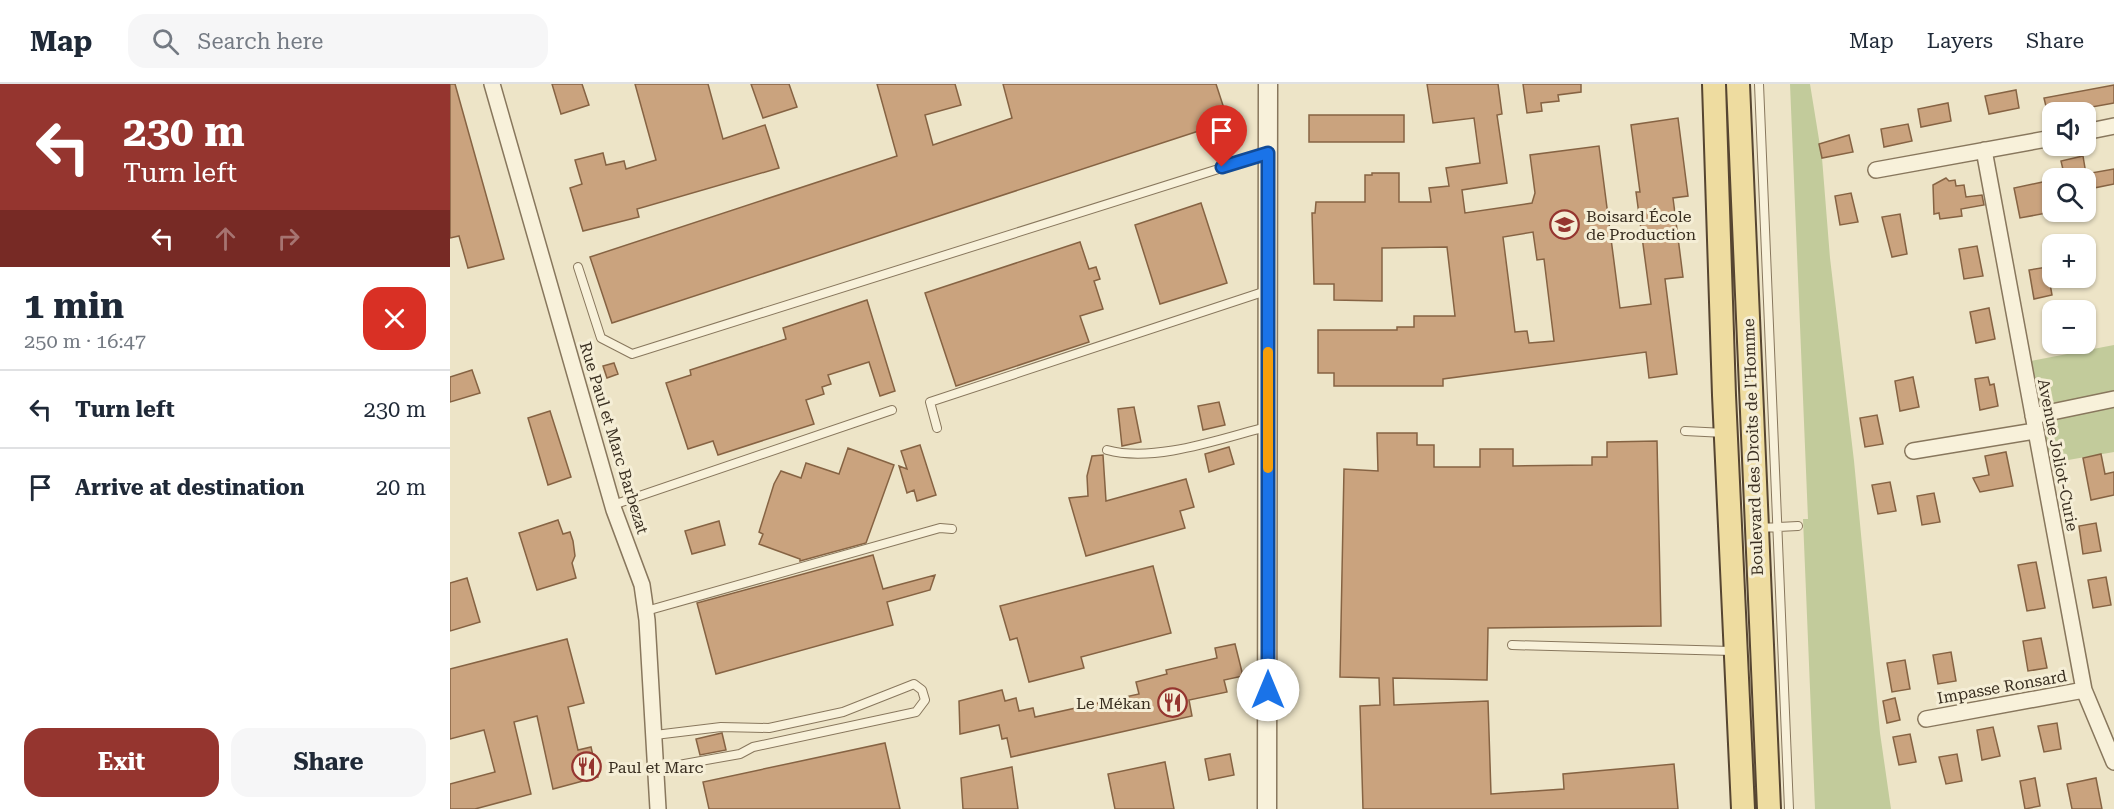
<!DOCTYPE html>
<meta charset="utf-8">
<style>
:root{--surface:#fff;--page:#f6f6f7;--text:#1f2937;--muted:#747a83;--line:#e0e1e3;--accent:#95352f}
body{margin:0;font-family:"Roboto Serif",serif;background:var(--page);color:var(--text);height:100vh;display:flex;flex-direction:column;font-size:22px;white-space:nowrap}
*{box-sizing:border-box;margin:0}
p{font-size:20px;color:var(--muted)}
.icon{flex:none;width:33px;height:33px;fill:none;stroke:currentColor;stroke-width:2;stroke-linecap:round;stroke-linejoin:round}
.map{position:relative;flex:1;overflow:hidden}
.drawer{display:flex;flex-direction:column;background:var(--surface);width:450px}
.drawer>*{flex:none}
.top-card{background:#95352f;color:#fff;overflow:hidden}
.controls{position:absolute;left:1592px;top:18px;display:grid;gap:12px}
.controls a{display:grid;place-items:center;width:54px;height:54px;border-radius:12px;background:var(--surface);box-shadow:0 2px 4px #0004;font-size:30px}
.pin{position:absolute;display:grid;place-items:center;width:51px;height:51px;color:#fff;margin:-62px -26px;border-radius:50% 50% 50% 0;rotate:-45deg;box-shadow:0 0 6px #0007}
.pin .icon{rotate:45deg}
.me{position:absolute;width:66px;margin:-33px;rotate:0deg;stroke-linejoin:round;filter:drop-shadow(0 0 4px #0008)}
.turn{display:flex;align-items:center;gap:21px;height:126px;padding:0 24px;font-size:27px}
.turn .icon{width:78px;height:78px;stroke-width:2.5}
.turn b{display:block;font-size:42px;line-height:51px}
.lanes{display:flex;align-items:center;height:57px;padding:0 24px;background:#0003;justify-content:center;gap:30px;direction:ltr}
.lanes .off{opacity:.35}
.round{display:grid;place-items:center;flex:none;width:63px;height:63px;border-radius:18px;background:var(--page)}
.overview{display:flex;align-items:center;justify-content:space-between;height:102px;padding:0 24px}
h1{font-size:36px;font-weight:700;line-height:45px}
.cta{display:flex;gap:12px;margin-top:auto;padding:12px 24px}
.cta a{flex:1;height:69px;border-radius:18px;background:var(--accent);color:#fff;font-size:24px;font-weight:700;line-height:69px;text-align:center}
.cta a+a{background:var(--page);color:var(--text)}
ul{padding:0;list-style:none}
li{display:flex;align-items:center;gap:18px;height:78px;padding:0 24px;border-top:2px solid var(--line)}
li div{flex:1}
li b{display:block;font-size:22px}
li em{font-style:normal}
header{display:flex;align-items:center;gap:36px;box-sizing:border-box;height:84px;padding:0 30px;background:var(--surface);border-bottom:2px solid var(--line)}
header strong{font-size:28px}
nav{display:flex;gap:33px;margin-inline-start:auto;font-size:21px}
.search{width:420px;height:54px;background:var(--page);display:flex;align-items:center;gap:15px;box-sizing:border-box;padding:0 21px;border-radius:18px;color:var(--muted);font-size:22px}
main{display:flex;flex:1;min-height:0}
.map>svg:first-child{display:block}
.green{fill:#c2cb9b}
.building{fill:#caa37e;stroke:#866343;stroke-width:1.5;fill-rule:evenodd}
.lines{fill:none;stroke-linecap:round;stroke-linejoin:round}
.service-casing{stroke:#88775d;stroke-width:10}
.minor-casing{stroke:#88775d;stroke-width:18}
.tertiary-casing{stroke:#88775d;stroke-width:21}
.primary-casing{stroke:#564531;stroke-width:26}
.service{stroke:#f8f1da;stroke-width:8}
.minor{stroke:#f8f1da;stroke-width:15}
.tertiary{stroke:#f8f1da;stroke-width:18}
.primary{stroke:#eedca0;stroke-width:22}
.route-casing{stroke:#114b97;stroke-width:15}
.route{stroke:#1a73e8;stroke-width:10}
.slow{stroke:#f59e0b;stroke-width:10}
.labels{text-anchor:middle;dominant-baseline:central;stroke-width:6;stroke-linejoin:round;paint-order:stroke}
.poi-label{font-size:16px;fill:#392e20;stroke:#f5eed6;text-anchor:start}
.street-label{font-size:16px;fill:#392e20;stroke:#f5eed6}
</style>
<header>
<strong>Map</strong>
<div class="search"><svg class="icon" aria-label="search" viewBox="0 0 24 24"><circle cx="10" cy="10" r="6"/><path d="M15 15l6 6"/></svg>Search here</div>
<nav><a>Map</a><a>Layers</a><a>Share</a></nav>
</header>
<main>
<section class="drawer">
<div class="top-card">
<div class="turn"><svg class="icon" aria-label="left" viewBox="0 0 24 24"><path d="M17 20v-9H6M10 6l-5 5 5 5"/></svg><div><b>230 m</b>Turn left</div></div>
<div class="lanes"><svg class="icon" aria-label="left" viewBox="0 0 24 24"><path d="M17 20v-9H6M10 6l-5 5 5 5"/></svg><svg class="icon off" aria-label="ahead" viewBox="0 0 24 24"><path d="M12 20V5M6 11l6-6 6 6"/></svg><svg class="icon off" aria-label="right" viewBox="0 0 24 24"><path d="M7 20v-9h11M14 6l5 5-5 5"/></svg></div>
</div>
<div class="overview"><div><h1>1 min</h1><p>250 m · 16:47</p></div><a class="round" style="background:#d93025;color:#fff"><svg class="icon" aria-label="close" viewBox="0 0 24 24"><path d="M6 6l12 12M18 6L6 18"/></svg></a></div>
<ul>
<li><svg class="icon" aria-label="left" viewBox="0 0 24 24"><path d="M17 20v-9H6M10 6l-5 5 5 5"/></svg><div><b>Turn left</b></div><em>230 m</em></li>
<li><svg class="icon" aria-label="arrive" viewBox="0 0 24 24"><path d="M6 21V4h12l-3 4 3 4H6"/></svg><div><b>Arrive at destination</b></div><em>20 m</em></li>
</ul>
<div class="cta"><a>Exit</a><a>Share</a></div>
</section>
<div class="map">
<svg width="1664" height="725" viewBox="0 0 1664 725">
<rect width="100%" height="100%" fill="#ede4c7"/>
<path class="green" d="M1340,0H1360L1372,74L1380,174L1404,377L1430,649L1441,725H1365L1353,435H1358Z
M1664,261V368L1601,379L1581,277Z"/>
<path class="building" d="M0,0H5L54,175L18,184L9,152L0,154Z
M102,0H132L139,21L111,30Z
M185,0H258L273,55L315,41L329,84L187,125L189,133L133,147L120,104L132,100L125,76L153,69L156,81L174,77L176,85L206,76Z
M301,0H339L347,23L313,34Z
M427,0H505L511,21L475,31L483,61L562,34L553,0H766L782,49L770,52L767,41L162,239L140,173L447,72Z
M977,0H1048L1052,30L1047,31L1057,99L1012,106L1015,129L1082,119L1085,109L1080,71L1149,62L1170,224L1201,220L1186,108H1190L1181,41L1228,34L1238,112L1223,114L1233,193L1215,195L1227,290L1199,294L1196,268L993,295V302H884V289H868V246H947V243H964V232H1005L997,163L932,164V217L884,216V200H864L862,129H865L866,118H915V91H922V89H949V118H981L979,104L999,102L996,84L1030,79L1024,34L983,39ZM1083,148L1087,176L1094,175L1104,257L1079,259L1077,247L1065,248L1053,153Z
M1073,0H1131V8L1108,11L1109,17L1091,19L1092,27L1077,29Z
M1664,1V19L1598,31L1594,14Z
M1566,6L1569,24L1539,30L1535,12Z
M1498,19L1501,37L1471,43L1468,25Z
M859,31H954V58H859Z
M1458,40L1462,57L1434,63L1431,45Z
M1399,51L1403,68L1372,74L1369,60Z
M1633,72L1636,90L1664,85V100L1639,105L1637,94H1615L1611,77Z
M1496,94L1499,97L1505,96L1506,102L1514,101L1516,113L1532,111L1534,121L1511,125L1512,132L1490,135L1489,129L1484,130L1483,101Z
M1602,96V128L1570,134L1564,104Z
M1401,109L1408,138L1390,141L1385,112Z
M751,119L777,199L710,220L685,141Z
M1450,130L1457,170L1442,173L1432,133Z
M630,158L639,185L646,183L650,195L644,197L653,225L630,232L639,258L506,302L475,209Z
M1527,162L1533,192L1514,195L1509,165Z
M1597,183L1602,211L1584,215L1579,186Z
M417,216L445,307L430,312L419,278L378,291L381,300L372,303L374,310L356,316L364,340L268,371L263,357L238,365L216,299L241,291L240,286L336,255L333,244Z
M1539,224L1545,255L1526,259L1520,228Z
M164,279L168,290L157,294L153,282Z
M22,286L30,309L0,318V293Z
M1463,293L1469,323L1450,327L1445,297Z
M1538,293L1540,301L1544,300L1548,322L1530,326L1525,295Z
M769,318L775,341L753,346L748,322Z
M684,323L691,358L672,362L668,325Z
M100,327L121,393L98,401L78,334Z
M1427,331L1433,360L1415,363L1410,334Z
M927,349H967V361H984V383H1030V365H1063V382L1142,381V373H1157V358L1207,357L1211,542L1038,544L1037,596L943,594L944,621L1038,617L1041,710L1114,705L1113,690L1224,680L1228,725H913L910,622L930,621L929,594L890,593L894,385L928,387Z
M470,361L486,411L467,417L464,406L457,409L449,382L457,385L451,367Z
M779,363L784,380L759,388L755,370Z
M398,364L444,381L416,459L350,477V475L309,460L313,450L309,448L324,400L331,387L351,394L356,379L389,390Z
M1556,368L1563,402L1530,408L1523,394L1539,391L1535,372Z
M1651,370L1655,390L1664,388V411L1641,416L1633,374Z
M653,371L656,417L736,395L744,423L730,427L735,444L636,472L619,414L638,412L637,392L642,372Z
M1440,398L1446,427L1428,430L1422,401Z
M1484,409L1490,438L1472,441L1467,412Z
M108,436L113,450L120,448L123,457L125,472L122,479L126,494L87,506L69,449Z
M269,437L275,461L242,470L235,447Z
M1646,439L1651,467L1633,470L1629,442Z
M423,471L433,505L485,491L480,506L437,518L443,541L266,590L247,519Z
M1586,478L1595,524L1577,527L1568,481Z
M703,482L721,549L631,573L634,584L579,598L567,554L560,556L550,522Z
M1656,493L1661,521L1643,524L1638,496Z
M17,494L30,538L0,547V499Z
M1591,554L1597,584L1578,587L1573,557Z
M117,555L134,619L118,623L128,666L141,663L148,693L103,705L87,632L64,638L81,710L25,725H0V700L45,688L34,646L0,655V585Z
M785,560L793,592L774,596L777,608L739,616L742,632L561,673L557,654L552,655L549,641L510,650L509,617L552,606L555,617L566,614L569,627L583,624L585,633L689,610L686,598L717,590L716,586L767,574L765,564Z
M1501,568L1506,597L1488,600L1483,571Z
M1455,576L1460,605L1442,608L1437,579Z
M1445,614L1450,636L1437,639L1433,617Z
M1607,639L1611,665L1594,668L1588,642Z
M1543,643L1550,672L1532,676L1527,646Z
M272,649L276,666L250,671L246,655Z
M1460,650L1466,678L1449,681L1443,653Z
M435,659L450,725H259L253,698Z
M780,670L784,691L759,696L755,675Z
M1507,670L1512,697L1496,700L1489,673Z
M715,678L724,725H665L658,690Z
M562,683L568,725H513L511,694Z
M1585,694L1590,722L1575,725L1570,697Z
M1646,694L1652,725H1622L1617,700Z"/>
<g class="lines">
<defs>
<path id="service" d="M1309,0L1339,725
M128,183L151,254L182,270L816,70
M487,344L480,318L816,207
M1235,347L1275,349
M657,366C704,379 770,355 816,343
M163,421L442,326
M1308,444L1348,442
M196,527L490,444L502,445
M1062,561L1282,567
M205,651L271,643L319,644L393,628L464,600L472,606L475,616L466,628L303,663L290,670L206,685"/>
<path id="minor" d="M42,0L164,426L192,501L197,536L208,725
M1635,48L1664,42
M1534,66L1634,606L1664,678
M1426,86L1602,54
M1583,332L1664,315
M1463,367L1585,347
M1476,635L1634,606"/>
<path id="tertiary" d="M817,725L818,0"/>
<path id="primary" d="M1264,0L1274,311L1293,725
M1288,0L1319,725"/>
</defs>
<use href="#service" class="service-casing"/>
<use href="#minor" class="minor-casing"/>
<use href="#tertiary" class="tertiary-casing"/>
<use href="#primary" class="primary-casing"/>
<use href="#service" class="service"/>
<use href="#minor" class="minor"/>
<use href="#tertiary" class="tertiary"/>
<use href="#primary" class="primary"/>
</g>
<g class="lines">
<defs>
<path id="route" d="M772,83L818,69V606"/>
</defs>
<use href="#route" class="route-casing"/>
<use href="#route" class="route"/>
<path class="slow" d="M818,268V384"/>
</g>
<defs>
<symbol id="school-ring" viewBox="-11 -11 22 22"><circle r="9.5" fill="#f5eed6" stroke="#95352f" stroke-width="1.5"/><path d="M0-5L7-2L0 1L-7-2ZM-4 1L0 2.5L4 1V4Q0 6-4 4Z" fill="#95352f"/></symbol>
<symbol id="restaurant-ring" viewBox="-11 -11 22 22"><circle r="9.5" fill="#f5eed6" stroke="#95352f" stroke-width="1.5"/><path d="M-5-6h1v4h1v-4h1v4h1v-4h1v5L-1.5 .5V6h-2V.5L-5-1ZM5-6V6H3V1.5H1.5Q1.5-4 5-6Z" fill="#95352f"/></symbol>
</defs>
<g fill-rule="evenodd">
<use href="#school-ring" x="1098" y="124" width="33" height="33"/>
<use href="#restaurant-ring" x="706" y="602" width="33" height="33"/>
<use href="#restaurant-ring" x="120" y="666" width="33" height="33"/>
</g>
<g class="labels">
<g class="poi-label">
<text x="1136" y="132">Boisard École<tspan x="1136" dy="18">de Production</tspan></text>
<text x="701" y="619" text-anchor="end">Le Mékan</text>
<text x="158" y="683">Paul et Marc</text>
</g>
<g class="street-label">
<text transform="translate(164 354) rotate(73)">Rue Paul et Marc Barbezat</text>
<text transform="translate(1303 363) rotate(-92)">Boulevard des Droits de l'Homme</text>
<text transform="translate(1608 371) rotate(79)">Avenue Joliot-Curie</text>
<text transform="translate(1552 603) rotate(-10)">Impasse Ronsard</text>
</g>
</g>
</svg>
<div class="controls">
<a><svg class="icon" aria-label="sound" viewBox="0 0 24 24"><path d="M4 9h4l5-4v14l-5-4H4zM17 9q2 3 0 6"/></svg></a>
<a><svg class="icon" aria-label="search" viewBox="0 0 24 24"><circle cx="10" cy="10" r="6"/><path d="M15 15l6 6"/></svg></a>
<a>+</a>
<a>−</a>
</div>
<div class="pin" style="left:772px;top:83px;background:#d93025"><svg class="icon" aria-label="arrive" viewBox="0 0 24 24"><path d="M6 21V4h12l-3 4 3 4H6"/></svg></div>
<svg class="me" style="left:818px;top:606px" viewBox="-20 -20 40 40"><circle r="19" fill="#fff"/><path d="M0-13L10 11 0 6-10 11z" fill="#1a73e8"/></svg>
</div>
</main>
